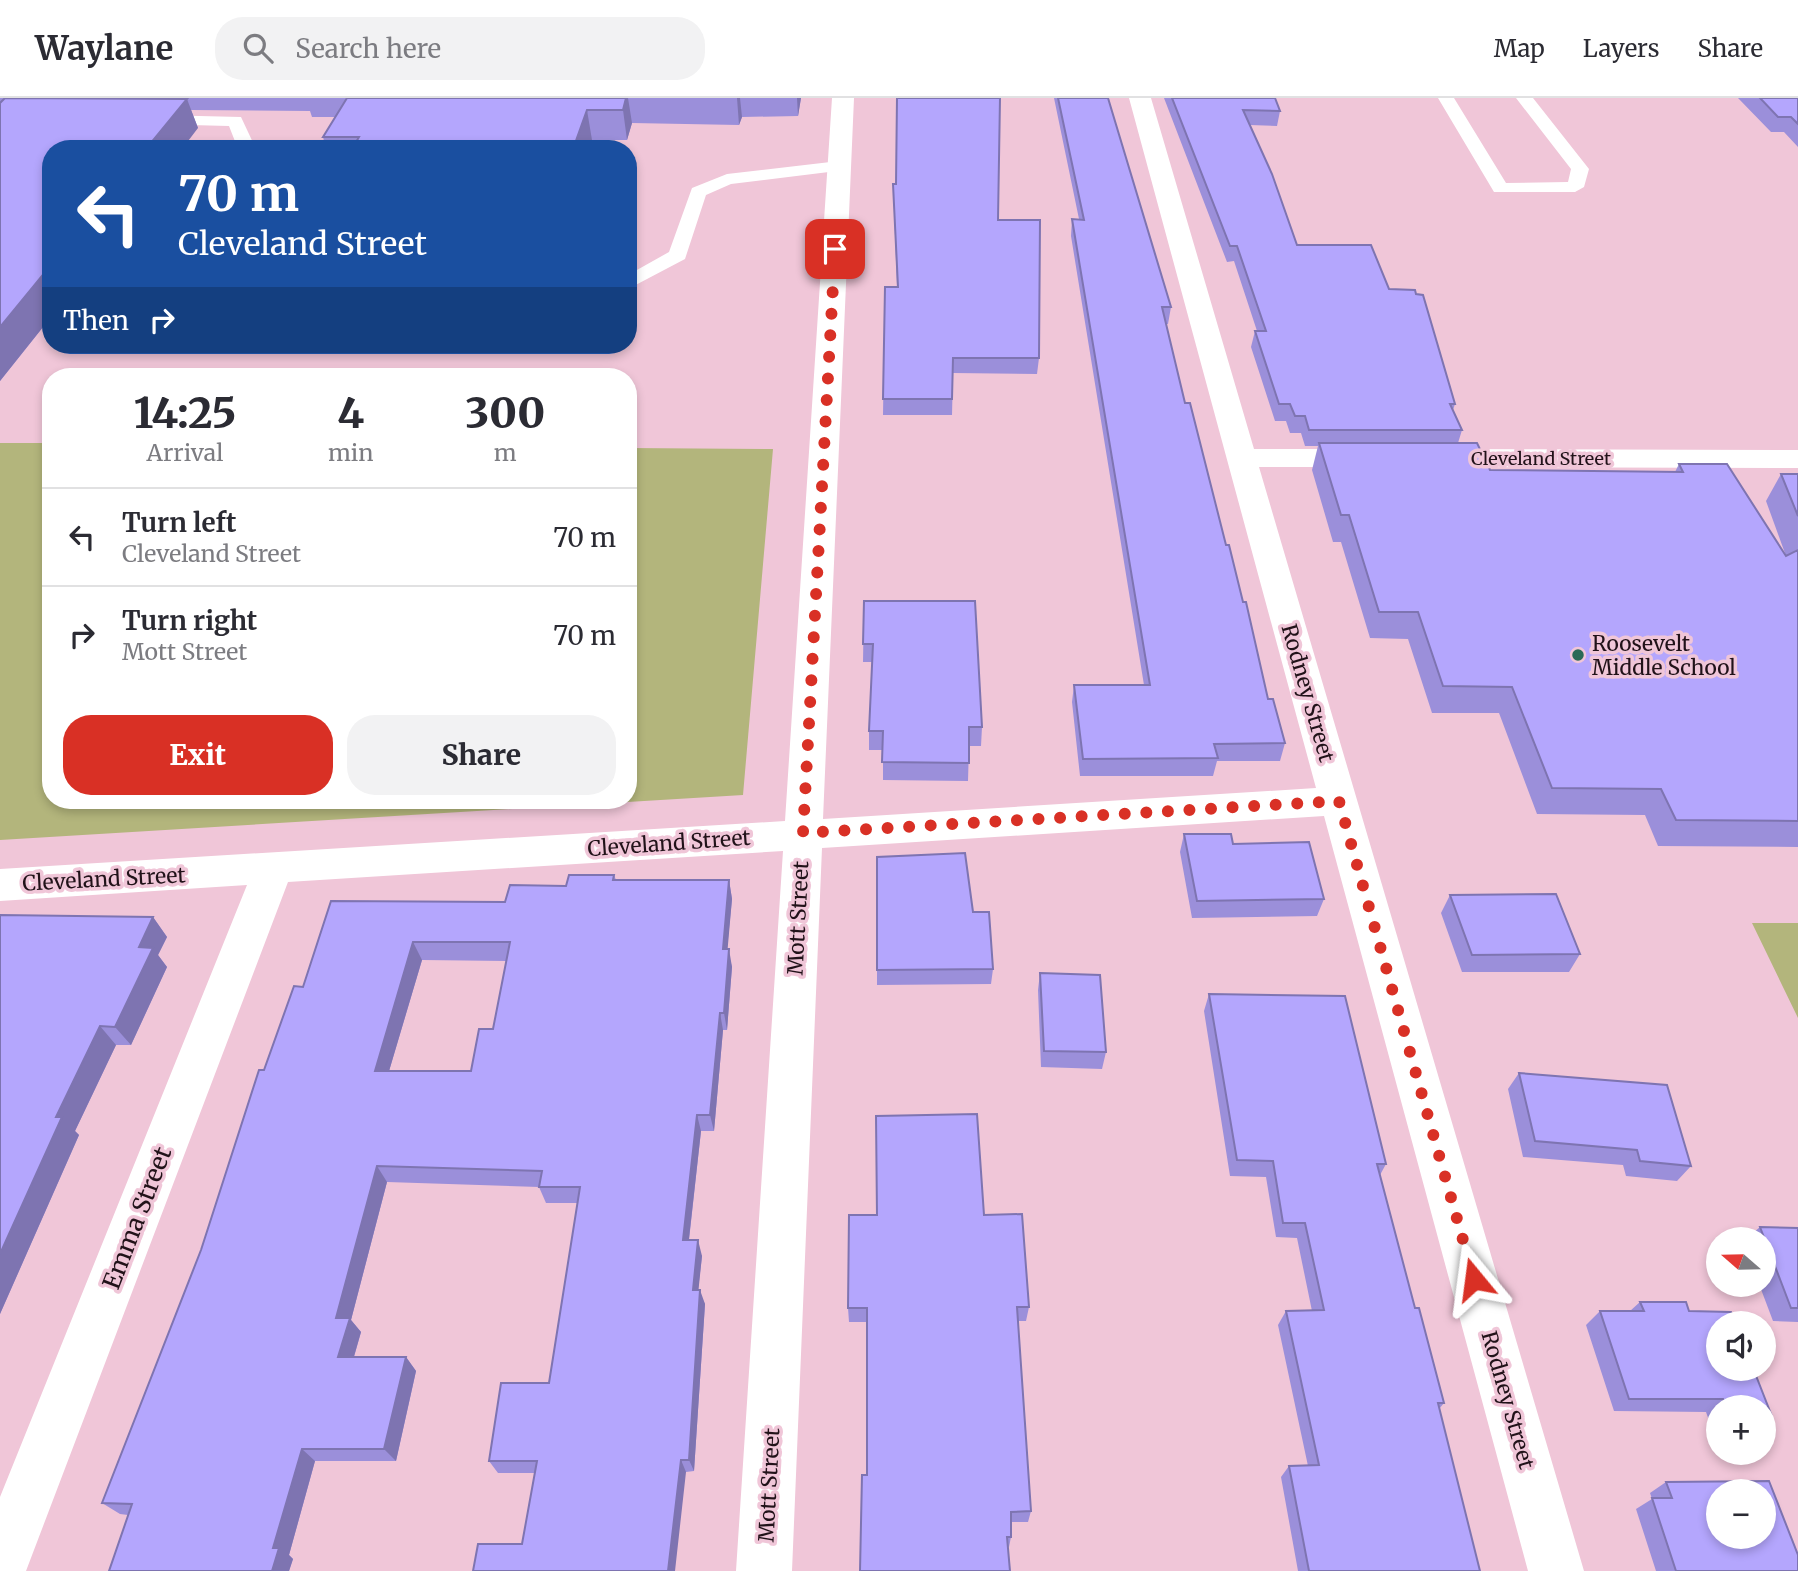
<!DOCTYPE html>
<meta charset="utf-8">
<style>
:root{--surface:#fff;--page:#f2f2f3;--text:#2b2b33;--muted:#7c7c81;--line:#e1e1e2;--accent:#d93025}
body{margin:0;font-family:Merriweather,serif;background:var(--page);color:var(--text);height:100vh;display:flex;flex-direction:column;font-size:26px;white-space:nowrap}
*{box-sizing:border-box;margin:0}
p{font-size:23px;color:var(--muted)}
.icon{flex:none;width:38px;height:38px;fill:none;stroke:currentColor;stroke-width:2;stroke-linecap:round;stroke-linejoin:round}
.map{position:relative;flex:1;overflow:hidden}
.side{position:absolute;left:42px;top:270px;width:595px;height:441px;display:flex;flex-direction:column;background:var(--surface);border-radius:28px;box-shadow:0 4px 10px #0003}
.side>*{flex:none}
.banner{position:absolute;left:42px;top:42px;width:595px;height:214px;border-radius:28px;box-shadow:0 4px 10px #0003;background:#1a4fa0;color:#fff;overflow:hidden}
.needle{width:46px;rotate:290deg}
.tools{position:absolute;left:1706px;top:1129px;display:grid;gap:14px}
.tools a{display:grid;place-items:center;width:70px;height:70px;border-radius:50%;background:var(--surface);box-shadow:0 4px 10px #0003;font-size:35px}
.pin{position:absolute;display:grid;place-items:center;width:60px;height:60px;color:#fff;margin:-30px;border-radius:14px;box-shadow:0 4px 10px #0006}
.me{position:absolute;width:77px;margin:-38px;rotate:344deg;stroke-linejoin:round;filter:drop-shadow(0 0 5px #0008)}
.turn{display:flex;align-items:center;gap:24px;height:147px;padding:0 21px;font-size:32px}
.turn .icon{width:91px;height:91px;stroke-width:2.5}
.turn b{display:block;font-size:49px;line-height:60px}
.then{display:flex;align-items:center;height:66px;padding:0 21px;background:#0003;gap:14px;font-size:26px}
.eta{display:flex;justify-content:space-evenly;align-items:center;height:119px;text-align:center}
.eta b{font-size:42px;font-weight:800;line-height:49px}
.cta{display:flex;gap:14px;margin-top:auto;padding:14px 21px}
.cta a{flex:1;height:80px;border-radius:28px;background:var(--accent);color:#fff;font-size:28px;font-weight:800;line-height:80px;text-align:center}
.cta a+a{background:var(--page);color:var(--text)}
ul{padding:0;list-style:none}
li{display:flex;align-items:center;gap:21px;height:98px;padding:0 21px;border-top:2px solid var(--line)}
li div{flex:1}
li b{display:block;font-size:26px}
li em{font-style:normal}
header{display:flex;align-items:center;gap:42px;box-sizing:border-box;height:98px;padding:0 35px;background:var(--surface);border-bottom:2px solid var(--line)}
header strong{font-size:33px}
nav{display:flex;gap:38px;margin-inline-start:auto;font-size:24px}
.search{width:490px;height:63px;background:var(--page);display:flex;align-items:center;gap:18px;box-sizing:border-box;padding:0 24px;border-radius:28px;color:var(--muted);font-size:26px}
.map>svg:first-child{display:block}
.green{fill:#b3b57c}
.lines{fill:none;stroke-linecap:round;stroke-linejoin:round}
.service{fill:#fff;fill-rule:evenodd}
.minor{fill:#fff;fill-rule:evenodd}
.wall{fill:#9b8fda;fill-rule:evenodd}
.shaded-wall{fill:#7e74b1}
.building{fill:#b4a6fd;stroke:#7e74b1;stroke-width:2;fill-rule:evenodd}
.route{stroke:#d93025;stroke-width:12;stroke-dasharray:0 21.6}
.poi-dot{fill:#2a6956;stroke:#f0c6d8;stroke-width:2.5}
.labels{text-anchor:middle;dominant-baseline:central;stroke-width:7;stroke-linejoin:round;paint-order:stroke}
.far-street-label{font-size:18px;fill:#211219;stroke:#f0c6d8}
.poi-label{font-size:21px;fill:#211219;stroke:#f0c6d8;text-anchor:start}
.street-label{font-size:21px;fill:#211219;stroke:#f0c6d8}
.near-street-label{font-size:24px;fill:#211219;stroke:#f0c6d8}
</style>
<header>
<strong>Waylane</strong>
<div class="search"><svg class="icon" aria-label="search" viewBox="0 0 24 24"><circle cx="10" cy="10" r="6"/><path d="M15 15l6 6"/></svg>Search here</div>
<nav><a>Map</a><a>Layers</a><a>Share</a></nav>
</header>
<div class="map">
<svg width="1798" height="1473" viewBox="0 0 1798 1473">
<rect width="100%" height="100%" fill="#f0c6d8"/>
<path class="green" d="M0,345H51V702H628V350L773,351L743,697L0,742Z
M1752,825H1798V920Z"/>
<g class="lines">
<path class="service" d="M1438,0H1454L1506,85L1568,84L1571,71L1516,0H1533L1589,71L1584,89L1575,94H1494Z
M157,17L241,19L256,51H238L229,28L151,26L149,22Z
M839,63L845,64L848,68L845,72L731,86L706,97L685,161L628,191V177L669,154L692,90L727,76Z"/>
<path class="minor" d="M832,0H854L823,721L1316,690L1129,0H1151L1254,351H1365L1375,354L1380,360L1375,366L1365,369H1259L1584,1473H1528L1324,718L822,750L792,1473H736L783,753L288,784L26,1473H0V1399L247,787L0,803V771L785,723Z
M1433,351L1798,352V370L1433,369L1423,366L1418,360L1423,354Z"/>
</g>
<path class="wall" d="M0,0H801L798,18L742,19L739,27L632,25L627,42H592L589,51H326L323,39L335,19H312L310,13L191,12L198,30L51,51V219L0,283Z
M1054,0H1108L1171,209L1168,226H1166L1185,305L1226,447L1268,601L1285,645L1280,663H1217L1213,678H1080L1072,604L1074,587H1144L1071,138L1072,121H1079Z
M1164,0H1275L1280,13L1277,28L1250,27L1297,147L1389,191L1455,306L1453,312L1462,332L1458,345L1490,372L1675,374L1679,366L1786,458L1766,403L1781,376H1798V749L1658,748L1645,717L1537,716L1499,615H1432L1408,541L1370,540L1341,444H1333L1312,372L1318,348H1305L1301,335H1290L1286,323H1275L1251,249L1255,233H1257L1234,163L1227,164Z
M1738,0H1798V49L1784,34H1771Z
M893,86H896L998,122L1039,260L1037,276L953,275L952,317H883L885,189H897Z
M864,503L982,629L981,648H969L968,683L883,682V652H869V633L873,564H863Z
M1184,736L1233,746L1324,801L1317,818L1192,820L1180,754Z
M877,759L973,814L993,871L991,886L877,887Z
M614,777L616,782H729L732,801L727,851L732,869L727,932H723L714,1033H701L689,1142L702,1158L698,1192L705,1206L694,1373L686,1374L522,1446L535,1375H498L489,1363L549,1285L578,1105H546L539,1089L387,1084L351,1222L361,1234L354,1259H406L416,1273L396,1363H315L289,1457L293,1461L289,1473H109L128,1417L120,1416L102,1405L201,1152L264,972L303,889L505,804L566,788ZM422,862L507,863L493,931L471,973H389Z
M1450,797L1580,856L1569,874H1462L1441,815Z
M0,817L153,819L167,839L158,857L167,869L131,947H116L75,1033L79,1037L0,1216Z
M1040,875L1106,954L1102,971L1041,969L1038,892Z
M1209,896L1386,1066L1380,1077L1415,1210L1444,1305L1439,1311L1480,1473H1298L1281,1379L1289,1368H1308L1278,1227L1286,1213H1312L1297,1140L1276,1139L1266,1079L1230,1078L1204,913Z
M1519,975L1691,1068L1677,1083L1626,1078L1623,1067L1523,1059L1508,991Z
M984,1117L1029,1209L1026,1223H1018L1031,1413L1028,1424H1011V1439L1009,1449L867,1377V1224H849L848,1210Z
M1760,1129L1798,1130V1224L1773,1223L1759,1186H1764V1141H1746Z
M1640,1204L1689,1213L1771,1316L1764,1321V1309H1718V1328H1711L1706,1314L1614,1313L1586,1227L1600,1213H1630Z
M1666,1384L1798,1473H1656L1636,1411L1652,1401L1650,1395Z"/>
<path class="shaded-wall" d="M626,0H628L632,25L627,42L623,12Z
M737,0H740L742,19L739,27Z
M797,0H801L798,18Z
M187,1L198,30L182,51H146Z
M587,12L592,42L589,51H573Z
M51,167V219L0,283V229Z
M729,782L732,801L726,869L723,851Z
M153,819L167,839L158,857L167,869L131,947L115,929L139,849Z
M413,844L422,862L384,990L375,973Z
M729,851L732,869L727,932L724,915Z
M720,915L723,932L714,1033L710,1017Z
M100,928L116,947L75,1033L79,1037L0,1216V1156L56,1019Z
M697,1017L701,1033L687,1158L683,1142Z
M377,1068L387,1084L351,1222L361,1234L350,1272L338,1259L336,1220Z
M698,1142L702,1158L697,1206L693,1192Z
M700,1192L705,1206L694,1373L689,1362Z
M406,1259L416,1273L396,1363L384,1351Z
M302,1351L315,1363L289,1457L293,1461L289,1473H272L273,1450Z
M681,1362L686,1374L675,1473H668Z"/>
<path class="building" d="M5,0L187,1L146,51H51V167L0,229V5Z
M347,0H626L623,12H587L573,51H352L359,39H323Z
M897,0H1000L998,122H1040L1039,260H953L952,301H883L885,189H898L893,86H896Z
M1058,0H1108L1171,209H1162L1185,305H1190L1226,447H1229L1243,504H1246L1268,601H1273L1285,645L1214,646L1218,660L1083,661L1074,587H1150L1072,121L1084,122Z
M1172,0H1275L1280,13L1243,12L1272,76L1297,147H1371L1389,191L1415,192L1416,196L1423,197L1455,306H1450L1462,332H1309L1305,318H1295L1290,306H1279L1255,233H1266L1237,148H1230Z
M1760,0H1798V26L1791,19H1778Z
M1319,345H1477L1490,372L1683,374L1679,366H1727L1786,458L1798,452V723L1676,722L1661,691L1552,690L1512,589L1443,588L1418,514H1379L1349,417H1341Z
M1781,376H1798V418Z
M864,503H975L982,629H969V665L882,664L883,633H869L873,546H863Z
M1184,736H1231L1233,746L1309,744L1324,801L1197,803Z
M965,755L973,814H989L993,871L877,872V759Z
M569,777H614L613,782H729L723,851H729L724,915H720L710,1017H697L683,1142H698L693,1192H700L689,1362H681L668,1473H473L478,1446H522L537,1363H489L501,1285H549L580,1089H539L542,1073L377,1068L336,1220H350L338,1259H406L384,1351H302L273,1450H279L272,1473H109L132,1406L102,1405L201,1152L259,972H264L294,888L303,889L331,803L505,804L510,787L566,788ZM413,844H510L493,931H479L471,973H375Z
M1556,796L1580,856L1472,857L1450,797Z
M0,817L153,819L139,849L153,850L115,929L100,928L56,1019H62L0,1156Z
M1040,875L1100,877L1106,954L1044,953Z
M1209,896L1345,898L1386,1066H1377L1415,1210H1419L1444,1305H1438L1480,1473H1309L1289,1368L1319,1367L1286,1213L1324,1212L1305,1125H1283L1273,1063L1237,1062Z
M1519,975L1667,987L1691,1068L1640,1063L1637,1052L1535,1043Z
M977,1016L984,1117L1022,1116L1029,1209H1017L1031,1413L1011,1414V1439H1007L1010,1473H860L862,1377H867V1210H848L849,1117H877L876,1018Z
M1760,1129L1798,1130V1210H1791Z
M1640,1204H1686L1689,1213L1731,1214L1736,1225H1718V1270H1753L1771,1316H1764V1309H1726L1723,1301H1629L1600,1213H1644Z
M1769,1383L1798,1457V1473H1676L1652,1400H1672L1666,1384ZM1718,1393H1764V1438H1718Z"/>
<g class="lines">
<path class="route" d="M835,151L803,735L1339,703L1474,1181"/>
</g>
<circle class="poi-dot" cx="1578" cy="557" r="7"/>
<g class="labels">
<g class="far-street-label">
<text x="1541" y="360">Cleveland Street</text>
</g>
<g class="poi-label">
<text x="1592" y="545">Roosevelt<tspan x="1592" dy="24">Middle School</tspan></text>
</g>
<g class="street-label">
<text transform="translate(1308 595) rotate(74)">Rodney Street</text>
<text transform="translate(669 745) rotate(-4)">Cleveland Street</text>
<text transform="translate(104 781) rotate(-3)">Cleveland Street</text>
<text transform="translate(798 820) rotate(-87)">Mott Street</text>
<text transform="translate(1508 1302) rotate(74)">Rodney Street</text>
<text transform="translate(769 1387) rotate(-87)">Mott Street</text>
</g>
<g class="near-street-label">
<text transform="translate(137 1120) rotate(-69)">Emma Street</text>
</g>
</g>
</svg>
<div class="tools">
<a><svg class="needle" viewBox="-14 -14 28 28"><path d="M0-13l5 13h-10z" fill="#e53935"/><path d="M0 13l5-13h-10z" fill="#7c7c81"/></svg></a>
<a><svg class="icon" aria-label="sound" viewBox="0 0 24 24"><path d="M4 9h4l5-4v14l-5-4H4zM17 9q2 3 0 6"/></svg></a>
<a>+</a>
<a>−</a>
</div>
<div class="pin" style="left:835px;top:151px;background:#d93025"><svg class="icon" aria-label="arrive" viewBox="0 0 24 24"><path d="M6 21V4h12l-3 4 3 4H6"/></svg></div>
<svg class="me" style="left:1474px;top:1181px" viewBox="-20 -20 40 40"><path d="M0-17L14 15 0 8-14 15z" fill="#d93025" stroke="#fff" stroke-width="4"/></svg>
<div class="banner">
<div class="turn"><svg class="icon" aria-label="left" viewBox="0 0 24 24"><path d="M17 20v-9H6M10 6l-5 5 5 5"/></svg><div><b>70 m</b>Cleveland Street</div></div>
<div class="then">Then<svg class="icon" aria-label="right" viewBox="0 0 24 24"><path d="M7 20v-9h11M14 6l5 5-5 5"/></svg></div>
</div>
<section class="side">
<div class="eta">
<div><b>14:25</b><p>Arrival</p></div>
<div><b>4</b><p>min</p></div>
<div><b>300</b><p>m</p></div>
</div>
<ul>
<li><svg class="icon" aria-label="left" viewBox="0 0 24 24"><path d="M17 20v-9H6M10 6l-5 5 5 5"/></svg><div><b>Turn left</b><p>Cleveland Street</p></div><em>70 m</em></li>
<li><svg class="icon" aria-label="right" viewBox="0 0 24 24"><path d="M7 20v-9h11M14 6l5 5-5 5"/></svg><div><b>Turn right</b><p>Mott Street</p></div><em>70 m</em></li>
</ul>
<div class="cta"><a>Exit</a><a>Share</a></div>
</section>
</div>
